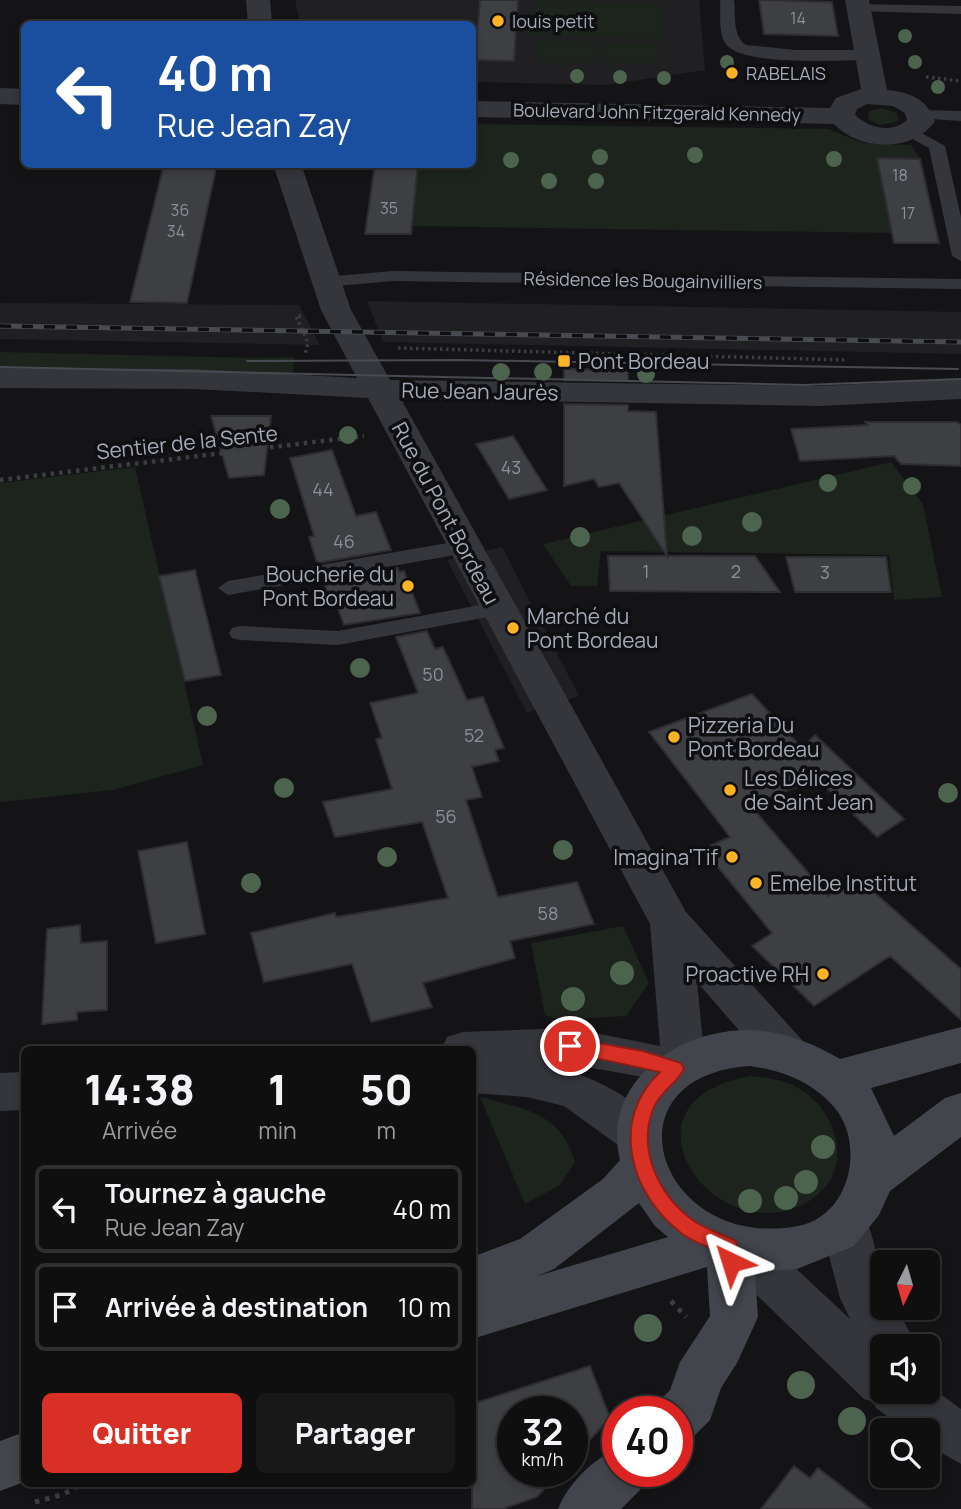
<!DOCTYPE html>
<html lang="fr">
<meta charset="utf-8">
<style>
:root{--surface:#0f0f10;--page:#181819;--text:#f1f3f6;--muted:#9b9c9f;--line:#2f2f30;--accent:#d93025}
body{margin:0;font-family:Manrope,sans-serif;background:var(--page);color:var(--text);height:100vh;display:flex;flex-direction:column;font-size:26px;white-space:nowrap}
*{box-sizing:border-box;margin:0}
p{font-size:23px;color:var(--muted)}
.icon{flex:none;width:38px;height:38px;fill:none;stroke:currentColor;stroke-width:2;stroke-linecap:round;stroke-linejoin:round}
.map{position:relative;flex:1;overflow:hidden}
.side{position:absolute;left:21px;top:1046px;width:455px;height:441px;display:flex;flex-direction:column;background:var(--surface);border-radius:10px;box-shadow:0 4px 10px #0003,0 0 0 2px var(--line)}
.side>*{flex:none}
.guide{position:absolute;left:21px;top:21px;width:455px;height:147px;border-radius:10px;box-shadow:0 4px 10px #0003,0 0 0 2px var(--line);background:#1a4fa0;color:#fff;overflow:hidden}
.needle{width:46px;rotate:185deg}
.buttons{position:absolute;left:870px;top:1250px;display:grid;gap:14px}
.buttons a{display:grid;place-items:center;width:70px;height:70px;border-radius:10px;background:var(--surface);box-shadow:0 4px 10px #0003,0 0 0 2px var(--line);font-size:35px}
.speed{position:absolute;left:497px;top:1396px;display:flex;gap:14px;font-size:35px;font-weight:700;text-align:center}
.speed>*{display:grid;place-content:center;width:91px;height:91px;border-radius:50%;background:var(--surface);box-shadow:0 4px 10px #0003,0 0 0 2px var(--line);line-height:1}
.speed small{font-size:18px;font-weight:400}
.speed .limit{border:10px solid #d22;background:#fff;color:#111}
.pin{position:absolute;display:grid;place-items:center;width:60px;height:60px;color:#fff;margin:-30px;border:4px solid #fff;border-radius:50%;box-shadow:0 2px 7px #0007}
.me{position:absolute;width:77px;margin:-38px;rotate:319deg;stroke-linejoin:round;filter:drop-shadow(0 0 5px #0008)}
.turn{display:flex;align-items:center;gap:24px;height:147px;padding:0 21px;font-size:32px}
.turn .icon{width:91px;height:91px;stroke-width:2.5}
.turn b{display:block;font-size:49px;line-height:60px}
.eta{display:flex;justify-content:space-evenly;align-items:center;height:119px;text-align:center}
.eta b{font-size:42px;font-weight:800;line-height:49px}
.cta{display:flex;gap:14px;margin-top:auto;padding:14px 21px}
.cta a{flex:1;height:80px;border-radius:10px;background:var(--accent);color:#fff;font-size:28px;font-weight:800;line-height:80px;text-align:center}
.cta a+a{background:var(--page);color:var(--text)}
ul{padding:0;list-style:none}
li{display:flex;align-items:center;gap:21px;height:88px;margin:0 14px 10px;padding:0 7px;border:4px solid var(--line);border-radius:10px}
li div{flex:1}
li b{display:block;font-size:26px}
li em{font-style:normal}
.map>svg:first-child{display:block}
.built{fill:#202023}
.green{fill:#1c241d}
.building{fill:#3e3f43;stroke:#2e2e32;stroke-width:2}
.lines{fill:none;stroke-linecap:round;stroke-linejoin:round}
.path-far2{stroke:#3a3d42;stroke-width:3.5;stroke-dasharray:2.5 3.5;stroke-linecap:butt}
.path-far1{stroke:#3a3d42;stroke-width:4.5;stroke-dasharray:3.5 5;stroke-linecap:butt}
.path{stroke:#3a3d42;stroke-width:5;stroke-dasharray:4.5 6;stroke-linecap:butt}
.lane{fill:#34363b;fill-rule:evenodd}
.street{fill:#34363b;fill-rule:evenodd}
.secondary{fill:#42454b;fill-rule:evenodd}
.tram{stroke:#474a50;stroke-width:2}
.rail-casing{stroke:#474a50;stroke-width:5}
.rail{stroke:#0f0f11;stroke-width:3.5;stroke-dasharray:11;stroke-linecap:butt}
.tree{fill:#4c634e}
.route{fill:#d93025;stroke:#8d1f18;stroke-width:2}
.poi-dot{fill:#fdb324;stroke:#0f0f11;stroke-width:2.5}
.labels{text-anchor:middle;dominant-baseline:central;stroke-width:7;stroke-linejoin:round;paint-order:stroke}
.far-number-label{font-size:16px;fill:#8a8f9a}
.far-poi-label{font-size:18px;fill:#a4aab7;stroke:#0f0f11;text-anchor:start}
.far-street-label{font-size:18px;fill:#a4aab7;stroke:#0f0f11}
.number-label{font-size:18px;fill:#8a8f9a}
.poi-label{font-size:21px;fill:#a4aab7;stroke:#0f0f11;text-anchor:start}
.street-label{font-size:21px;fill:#a4aab7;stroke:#0f0f11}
</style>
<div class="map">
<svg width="961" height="1509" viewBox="0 0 961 1509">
<rect width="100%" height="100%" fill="#141416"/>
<path class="built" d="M295,0H699L705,70L606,85L473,82L472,24H300Z
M367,301L961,312V354L383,342Z
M0,303L299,305L320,345L0,339Z
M502,547L579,696L527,713L447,560Z"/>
<path class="green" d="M534,1L661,3L663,39L533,36Z
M539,40L596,42V63L538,62Z
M602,42L659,43V64L602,62Z
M883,108L897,113L899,121L880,125L868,119L869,111Z
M473,124L828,129L863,143L911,145L920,159L877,158L892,233L411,226L418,165L472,164Z
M0,352L259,358L295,357L291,381L0,373Z
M891,462L923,504L942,597L894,600L889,555L601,551L597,586H571L543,544Z
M135,467L203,765L113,790L0,802V483Z
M623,926L649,983L626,1016L559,1020L545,1015L531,943Z
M751,1076C769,1078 786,1080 802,1090C840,1116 855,1173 809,1201C715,1257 606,1100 751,1076Z
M480,1097C524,1109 561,1112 575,1162L560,1185L525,1204Z"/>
<path class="building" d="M480,0H518L514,61L475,60Z
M759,0L832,2L838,36L764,34Z
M877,158L920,159L939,243H894Z
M164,164H217L187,303L130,302Z
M375,164H418L411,234H365Z
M564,369L628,370V381L564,380Z
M564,404L628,405V411L656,412L667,556L619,483L599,487L594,479L564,486Z
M211,416H271L264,475L229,478Z
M865,422H957L961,425V466L901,464L894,456L800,461L791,429L868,425Z
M513,436L547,490L509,499L476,444Z
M332,450L356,516L376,512L391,550L317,563L309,537L314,536L290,458Z
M608,556H755L780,592L610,591Z
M786,557H886L891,592H795Z
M398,568L399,572L404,571L420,613L344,625L337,606L332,607L323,581Z
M195,570L221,675L185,681L159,576Z
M427,631L435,649L443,647L467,700L483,697L504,748L495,750L499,761L472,767L482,797L466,800L498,897L577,882L594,924L510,941L515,958L423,983L432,1007L371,1022L352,964L264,982L251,933L335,913L336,917L448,898L422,822L335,837L323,802L392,789L376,739L382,738L370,703L418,693L396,637Z
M752,694L802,748L815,735L904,819L877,837L817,779L750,805L828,896L858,878L961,969V1020L890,956L814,1006L752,946L772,933L703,849L730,837L649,732Z
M187,842L205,934L156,943L138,851Z
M80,925L81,943L107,941V1010L77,1012V1020L42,1024L47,929Z
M590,1366L610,1418L572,1459V1412H513V1472H560L537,1497L502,1509H472V1404Z
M794,1466L810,1478L818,1468L871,1509H761Z"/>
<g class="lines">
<path class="path-far2" d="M926,77L961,81
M301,316H296L308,343L305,355
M398,348L848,360"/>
<path class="path-far1" d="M0,480L364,436"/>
<path class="path" d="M671,1301L686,1317
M35,1502L61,1495L83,1484"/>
<path class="lane" d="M720,0H734C736,15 732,36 746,45L796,50H868L876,55L868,60C841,60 740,67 725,43C718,31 721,13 720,0Z
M858,4L961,6V14L853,11L851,8Z
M921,110L961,111V121L915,118L913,115Z
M909,126L945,146L961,217V261L952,256L929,148L903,134V128Z
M393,271L961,279V289L393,281L325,287L316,282L325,277Z
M465,540L475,547L472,552L228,595L218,588L228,581Z
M497,602L504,604L508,609L504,614L338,645L240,640L232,638L229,633L232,628L240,626L338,631Z"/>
<path class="street" d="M246,0H270L272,24H248Z
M845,0H869L887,90C910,92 927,99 935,121C913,153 859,151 834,124L472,117V101L830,108L836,98L861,89ZM867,104L893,106L905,113L907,120C891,134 869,128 855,115L857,109Z
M0,88L24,89V105L0,104Z
M273,164H301L351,310L390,380L820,386L961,379V399L820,406L401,399L686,912L803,1041L809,1054L803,1067L787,1072L771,1067L697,982L705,1063L699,1076L691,1082L675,1088L643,1077L570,1064L550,1065C586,1074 644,1099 661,1134L654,1148L638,1154L622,1148L564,1106L527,1097L472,1093V1050H441L447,1037L463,1032L570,1028L660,1046L650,924L368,398L194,389L0,388V368L194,369L357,378L321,310Z
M24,1072V1110L0,1111V1073Z
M845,1204L862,1210C876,1241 882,1273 882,1307H896L917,1346H882V1391H928V1385L961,1409V1464L928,1445V1430H906L876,1408L874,1402L864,1399L726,1265L719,1250L726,1235L743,1229L760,1235L850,1319L840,1298L821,1225L828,1210Z"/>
<path class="secondary" d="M961,1027V1063L871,1088L894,1136L945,1098L961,1093V1137L890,1191L879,1215L854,1246L797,1269L755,1272L758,1317L737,1363L721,1388L710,1420L695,1435L677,1442V1412H654L659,1401L670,1390L680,1362L710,1316L707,1267L472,1339V1257L520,1239L603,1179L620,1160C601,1083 677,1030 748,1030C779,1030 813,1043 840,1059ZM750,1066C783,1071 811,1081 834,1107C866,1144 850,1217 798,1226C659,1252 600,1076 750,1066ZM639,1203L655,1226L668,1237L537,1276L554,1269Z
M24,1432V1482L0,1491V1441Z
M618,1449V1472H648L640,1490L621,1509H558C568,1484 592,1459 618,1449Z"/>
<path class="tram" d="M247,361L460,360L958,369
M0,367L804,385L961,379"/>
<defs>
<path id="rail" d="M0,326L961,342"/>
</defs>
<use href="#rail" class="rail-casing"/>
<use href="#rail" class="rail"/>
</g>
<g class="tree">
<circle cx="905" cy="36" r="7"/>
<circle cx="727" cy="62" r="7"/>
<circle cx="915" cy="62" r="7"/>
<circle cx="577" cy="76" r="7"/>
<circle cx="620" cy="77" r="7"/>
<circle cx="664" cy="78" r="7"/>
<circle cx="938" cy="87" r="7"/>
<circle cx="695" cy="155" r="8"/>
<circle cx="600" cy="157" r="8"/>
<circle cx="834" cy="159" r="8"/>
<circle cx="511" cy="160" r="8"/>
<circle cx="549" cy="181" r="8"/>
<circle cx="596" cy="181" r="8"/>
<circle cx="501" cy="372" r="9"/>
<circle cx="543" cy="372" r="9"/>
<circle cx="646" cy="374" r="9"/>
<circle cx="348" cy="435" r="9"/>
<circle cx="828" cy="483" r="9"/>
<circle cx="912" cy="486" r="9"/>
<circle cx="280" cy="509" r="10"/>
<circle cx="752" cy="522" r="10"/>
<circle cx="692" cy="536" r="10"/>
<circle cx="580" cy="537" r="10"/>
<circle cx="360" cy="668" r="10"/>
<circle cx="207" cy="716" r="10"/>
<circle cx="284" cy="788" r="10"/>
<circle cx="948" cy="793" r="10"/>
<circle cx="563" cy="850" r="10"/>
<circle cx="387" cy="857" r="10"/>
<circle cx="251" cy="883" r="10"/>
<circle cx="622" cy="973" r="12"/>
<circle cx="573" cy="999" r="12"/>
<circle cx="823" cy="1147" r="12"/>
<circle cx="806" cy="1182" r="12"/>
<circle cx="786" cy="1198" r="12"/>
<circle cx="750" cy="1201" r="12"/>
<circle cx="648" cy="1328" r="14"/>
<circle cx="801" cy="1385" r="14"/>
<circle cx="852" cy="1421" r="14"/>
</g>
<path class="route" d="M570,1038L643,1051L681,1063L684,1069C676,1085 658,1093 652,1112C638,1154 661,1199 697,1223C709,1230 724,1235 736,1241L740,1262L738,1269L731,1271L724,1269L720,1252C707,1246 692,1242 681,1233C630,1194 609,1120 660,1072L563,1051L561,1046L563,1041Z"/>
<g class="poi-dot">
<circle cx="498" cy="21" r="7"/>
<circle cx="732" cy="73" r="7"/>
<rect x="557" y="354" width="14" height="14" rx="3.5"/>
<circle cx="408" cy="586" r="7"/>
<circle cx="513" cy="628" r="7"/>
<circle cx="674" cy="737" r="7"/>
<circle cx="730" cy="790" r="7"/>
<circle cx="732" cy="857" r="7"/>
<circle cx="756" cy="883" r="7"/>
<circle cx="823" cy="974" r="7"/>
</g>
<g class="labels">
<g class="far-number-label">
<text x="798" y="18">14</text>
<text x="900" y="175">18</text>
<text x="389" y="208">35</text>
<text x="180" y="210">36</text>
<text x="908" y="213">17</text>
<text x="176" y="231">34</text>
</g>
<g class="far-poi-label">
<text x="512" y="21">louis petit</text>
<text x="746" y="73">RABELAIS</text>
</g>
<g class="far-street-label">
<text transform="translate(657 112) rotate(1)">Boulevard John Fitzgerald Kennedy</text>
<text transform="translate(643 280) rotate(1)">Résidence les Bougainvilliers</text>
</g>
<g class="number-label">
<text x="511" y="467">43</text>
<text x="323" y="489">44</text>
<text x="344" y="541">46</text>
<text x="646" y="571">1</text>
<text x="736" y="571">2</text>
<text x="825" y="572">3</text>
<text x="433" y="674">50</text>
<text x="474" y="735">52</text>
<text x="446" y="816">56</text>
<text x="548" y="913">58</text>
</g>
<g class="poi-label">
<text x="578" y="361">Pont Bordeau</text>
<text x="394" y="574" text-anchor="end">Boucherie du<tspan x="394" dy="24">Pont Bordeau</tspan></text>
<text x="527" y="616">Marché du<tspan x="527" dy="24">Pont Bordeau</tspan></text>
<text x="688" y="725">Pizzeria Du<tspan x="688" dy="24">Pont Bordeau</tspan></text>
<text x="744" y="778">Les Délices<tspan x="744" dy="24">de Saint Jean</tspan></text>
<text x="718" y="857" text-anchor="end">Imagina'Tif</text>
<text x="770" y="883">Emelbe Institut</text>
<text x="809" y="974" text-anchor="end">Proactive RH</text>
</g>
<g class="street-label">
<text transform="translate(480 391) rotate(1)">Rue Jean Jaurès</text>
<text transform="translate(187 442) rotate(-6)">Sentier de la Sente</text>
<text transform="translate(446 513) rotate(62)">Rue du Pont Bordeau</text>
</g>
</g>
</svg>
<div class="buttons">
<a><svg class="needle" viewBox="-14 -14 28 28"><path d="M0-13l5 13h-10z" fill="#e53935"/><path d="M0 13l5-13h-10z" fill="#9b9c9f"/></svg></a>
<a><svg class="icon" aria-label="sound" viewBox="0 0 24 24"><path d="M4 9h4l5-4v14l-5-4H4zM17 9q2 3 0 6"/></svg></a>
<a><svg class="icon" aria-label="search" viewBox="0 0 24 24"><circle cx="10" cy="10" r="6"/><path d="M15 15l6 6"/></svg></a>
</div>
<div class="speed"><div>32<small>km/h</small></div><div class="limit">40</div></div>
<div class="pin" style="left:570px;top:1046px;background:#d93025"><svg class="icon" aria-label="arrive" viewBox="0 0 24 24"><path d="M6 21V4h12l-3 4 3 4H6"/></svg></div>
<svg class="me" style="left:731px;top:1262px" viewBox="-20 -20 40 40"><path d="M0-17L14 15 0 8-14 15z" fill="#d93025" stroke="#fff" stroke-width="4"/></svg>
<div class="guide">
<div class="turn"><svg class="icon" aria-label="left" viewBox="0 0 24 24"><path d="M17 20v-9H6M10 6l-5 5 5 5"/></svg><div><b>40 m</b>Rue Jean Zay</div></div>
</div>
<section class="side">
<div class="eta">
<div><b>14:38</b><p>Arrivée</p></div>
<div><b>1</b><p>min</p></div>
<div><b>50</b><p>m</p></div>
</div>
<ul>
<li><svg class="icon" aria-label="left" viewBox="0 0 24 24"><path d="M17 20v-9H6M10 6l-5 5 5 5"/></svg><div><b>Tournez à gauche</b><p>Rue Jean Zay</p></div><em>40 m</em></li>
<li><svg class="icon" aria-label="arrive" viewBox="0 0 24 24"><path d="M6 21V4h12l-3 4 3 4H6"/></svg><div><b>Arrivée à destination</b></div><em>10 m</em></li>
</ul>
<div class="cta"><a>Quitter</a><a>Partager</a></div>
</section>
</div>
